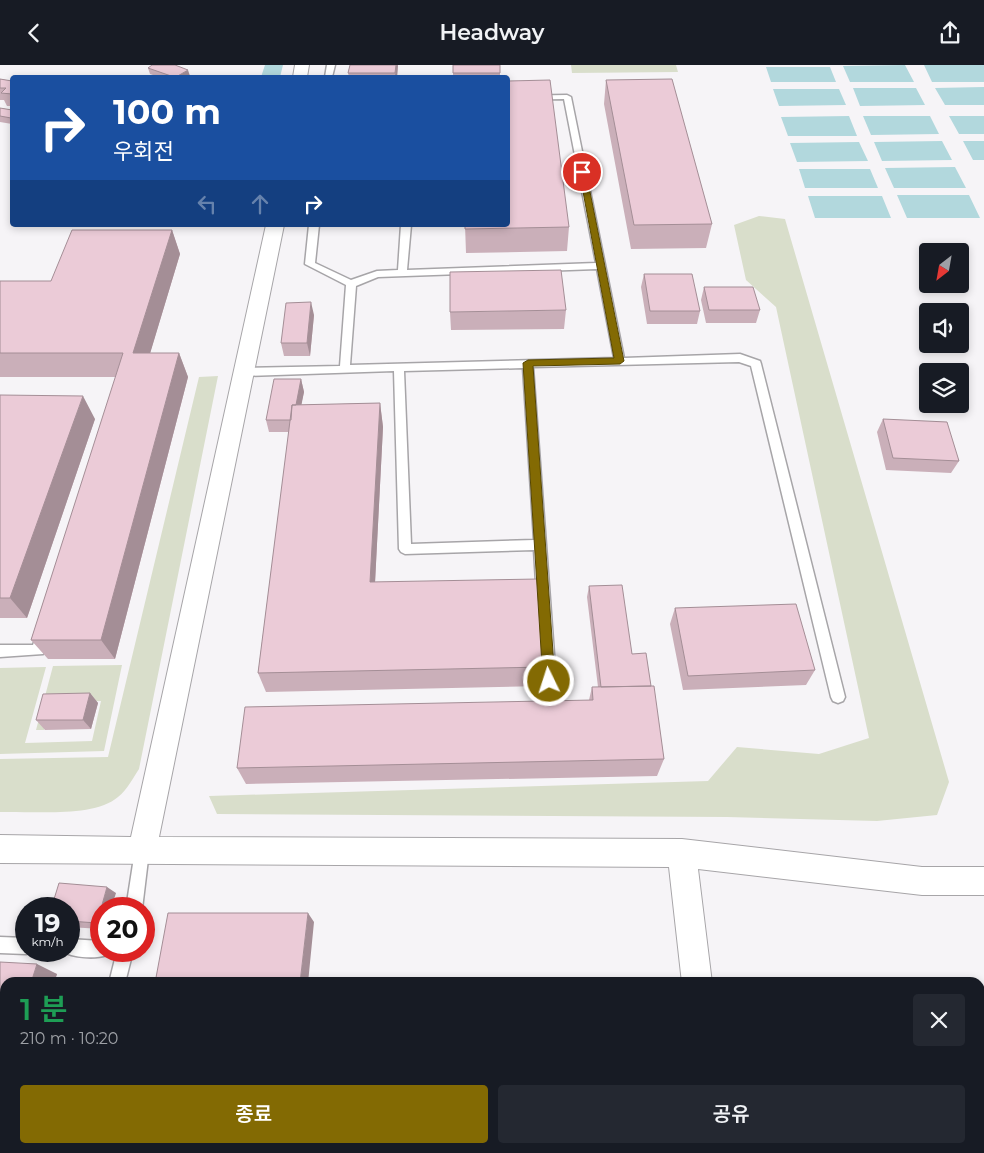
<!DOCTYPE html>
<html lang="ko">
<meta charset="utf-8">
<style>
:root{--surface:#171b24;--page:#242831;--text:#f1f3f6;--muted:#9ea1a6;--accent:#836a03}
body{margin:0;font-family:Montserrat,"Noto Sans KR",sans-serif;background:var(--page);color:var(--text);height:100vh;display:flex;flex-direction:column;font-size:19px;white-space:nowrap}
*{box-sizing:border-box;margin:0}
p{font-size:16px;color:var(--muted)}
.icon{flex:none;width:28px;height:28px;fill:none;stroke:currentColor;stroke-width:2;stroke-linecap:round;stroke-linejoin:round}
.map{position:relative;flex:1;overflow:hidden}
.side{position:absolute;left:0px;top:912px;width:985px;height:176px;display:flex;flex-direction:column;background:var(--surface);border-radius:15px 15px 0 0;box-shadow:0 2px 8px #0003}
.side>*{flex:none}
.banner{position:absolute;left:10px;top:10px;width:500px;height:152px;border-radius:5px;box-shadow:0 2px 8px #0003;background:#1a4fa0;color:#fff;overflow:hidden}
.needle{width:32px;rotate:211deg}
.fabs{position:absolute;left:919px;top:178px;display:grid;gap:10px}
.fabs a{display:grid;place-items:center;width:50px;height:50px;border-radius:5px;background:var(--surface);box-shadow:0 2px 8px #0003;font-size:25px}
.speed{position:absolute;left:15px;top:832px;display:flex;gap:10px;font-size:25px;font-weight:700;text-align:center}
.speed>*{display:grid;place-content:center;width:65px;height:65px;border-radius:50%;background:var(--surface);box-shadow:0 2px 8px #0003;line-height:1}
.speed small{font-size:12px;font-weight:400}
.speed .limit{border:8px solid #d22;background:#fff;color:#111}
.pin{position:absolute;display:grid;place-items:center;width:42px;height:42px;color:#fff;margin:-21px;border:2px solid #fff;border-radius:50%;box-shadow:0 1px 5px #0007}
.me{position:absolute;width:55px;margin:-28px;rotate:356deg;stroke-linejoin:round;filter:drop-shadow(0 0 4px #0008)}
.turn{display:flex;align-items:center;gap:18px;height:105px;padding:0 20px;font-size:22px}
.turn .icon{width:65px;height:65px;stroke-width:2.5}
.turn b{display:block;font-size:35px;line-height:42px}
.lanes{display:flex;align-items:center;height:48px;padding:0 20px;background:#0003;justify-content:center;gap:25px;direction:ltr}
.lanes .off{opacity:.35}
.round{display:grid;place-items:center;flex:none;width:52px;height:52px;border-radius:5px;background:var(--page)}
.headline{display:flex;align-items:center;justify-content:space-between;height:85px;padding:0 20px}
h1{font-size:30px;font-weight:600;line-height:38px;color:#1e9e55}
.primary-button{display:flex;gap:10px;margin-top:auto;padding:10px 20px}
.primary-button a{flex:1;height:58px;border-radius:5px;background:var(--accent);color:#fff;font-size:20px;font-weight:600;line-height:58px;text-align:center}
.primary-button a+a{background:var(--page);color:var(--text)}
header{display:flex;justify-content:space-between;align-items:center;height:65px;padding:0 20px;background:var(--surface);font-size:22px;font-weight:600}
.map>svg:first-child{display:block}
.green{fill:#d9decb}
.water{fill:#b2d8dd}
.lines{fill:none;stroke-linecap:round;stroke-linejoin:round}
.service-casing{stroke:#a7a5a8;stroke-width:3}
.minor-casing{stroke:#a7a5a8;stroke-width:2}
.service{fill:#fff;fill-rule:evenodd}
.minor{fill:#fff;fill-rule:evenodd}
.wall{fill:#caafb9}
.shaded-wall{fill:#a48e96}
.building{fill:#ebcbd7;stroke:#a48e96}
.route{fill:#836a03;stroke:#554502}
</style>
<header><svg class="icon" aria-label="back" viewBox="0 0 24 24"><path d="M15 5l-7 7 7 7"/></svg>Headway<svg class="icon" aria-label="share" viewBox="0 0 24 24"><path d="M12 15V3M7 8l5-5 5 5M5 13v7h14v-7"/></svg></header>
<div class="map">
<svg width="984" height="1088" viewBox="0 0 984 1088">
<rect width="100%" height="100%" fill="#f6f4f7"/>
<path class="green" d="M571,0H676L678,7L572,8Z
M759,151L785,154L949,717L937,750L877,756L727,752L217,749L209,731L708,716L737,682L819,689L869,673L776,242L746,215L734,160Z
M218,311L139,704C133,713 127,725 118,732C94,753 32,746 0,747V694L108,692L199,312Z
M122,600L104,686L0,689V603L46,602L25,678L92,676L101,636L51,638L44,665H36L53,601Z"/>
<path class="water" d="M265,0H283L280,12H261Z
M905,0L914,17H850L843,1Z
M924,0H984V17H932Z
M766,2H830L836,17H771Z
M984,22V40H945L935,23Z
M853,23H916L925,40L860,41Z
M773,24H839L846,40L779,41Z
M849,51L857,71H788L781,52Z
M863,51H930L939,69L871,70Z
M949,51H984V69H959Z
M942,76L952,95L882,96L874,77Z
M963,76H984V95H973Z
M859,77L868,96L797,97L790,78Z
M955,102L966,123H894L885,103Z
M799,104H870L878,123H805Z
M897,130H969L980,153H907Z
M808,131H882L891,153H815Z"/>
<g class="lines">
<defs>
<path id="service" d="M327,0H335L332,12H325Z
M567,30L571,32L624,293L740,289L760,296L761,299L845,632L843,636L838,638L833,636L831,632L751,301L739,297L533,302L556,616L554,620L549,622L544,620L542,616L534,485L405,489L401,487L399,484L394,306L244,311L239,307L244,303L340,301L346,220L305,199L309,160H319L315,198L351,215L377,206L398,205L401,160H411L407,205L596,198L564,34L508,35V31ZM597,204L614,293L350,300L356,221L378,212ZM523,303L534,475L411,479L404,306Z
M43,563L47,564L49,568L43,589L0,592V580H33L39,564Z
M142,779L147,781L149,786L142,844H126L135,786L137,781Z
M0,872L26,873V886L32,887L26,889L0,888Z
M69,874L101,876V886H108L107,890C96,894 72,893 63,886H69Z
M117,886H133L125,918H109Z
M68,1084H86L85,1088H67Z"/>
<path id="minor" d="M295,0H309L307,12H293Z
M266,160H284L159,772L682,774L922,802H984V830H922L698,804L712,918H682L669,802L0,798V770L131,772Z
M700,1084H733L735,1088H701Z"/>
</defs>
<use href="#service" class="service-casing"/>
<use href="#minor" class="minor-casing"/>
<use href="#service" class="service"/>
<use href="#minor" class="minor"/>
</g>
<path class="wall" d="M350,0H398L397,12H349L348,8Z
M453,0H500V12H453Z
M148,3L190,11L188,12H159L150,9Z
M0,14L12,16V41H7L4,35H0Z
M606,15L712,159L706,183L631,184L604,39Z
M0,43L12,45V59L0,57Z
M465,160L569,162L567,186L466,188Z
M172,165L180,189L150,288H179L188,312L115,594H48L31,575L116,312H0V216H51Z
M644,209L700,246L697,259H647L641,222Z
M704,222L760,245L756,258H706L701,235Z
M566,245L564,264L451,265L450,247Z
M314,250L310,291H284L281,278Z
M301,314L304,327L301,340L380,338L383,362L375,517L544,602L542,621L266,627L258,608L289,367H269L266,355Z
M0,330L95,354L27,553H0Z
M883,354L959,396L951,408L886,405L877,367Z
M589,521L632,589L651,621L664,694L657,711L246,719L237,703L589,635L592,622H598L587,532Z
M675,543L815,605L806,620L683,625L670,559Z
M90,628L98,638L91,664L45,665L36,655Z
M116,828L101,844V864L69,862V844Z
M0,897L57,909L54,918H5V983L2,994H0Z
M599,1084H674V1088H599Z"/>
<path class="shaded-wall" d="M396,0H398L397,12H395Z
M188,5L190,11L188,12H176Z
M172,165L180,189L143,312L133,288Z
M311,237L314,250L310,291L307,278Z
M179,288L188,312L115,594L101,575Z
M301,314L304,327L296,367L293,355Z
M83,331L95,354L27,553L10,533Z
M380,338L383,362L374,538L370,517Z
M90,628L98,638L91,664L83,655Z
M107,822L116,828L111,844H101V861L97,858Z
M308,848L314,857L308,918H300Z
M37,899L57,909L54,918H31Z
M0,976L5,978V983L2,994H0Z
M5,1031V1084H12L11,1088H0V1046Z
M210,1084H221L220,1087L210,1086Z"/>
<path class="building" d="M152,0H175L188,5L176,12H174L148,3Z
M350,0H396L395,8H348Z
M453,0H500V8H453Z
M0,14L12,16V29L1,28L6,23H0Z
M672,14L712,159L634,160L606,15Z
M550,15L569,162L465,164V160H508V16Z
M0,43L12,45V51L11,53L0,51Z
M72,165H172L133,288H179L101,575H31L123,288H0V216H51Z
M561,205L566,245L450,247V207Z
M644,209H692L700,246H650Z
M704,222H753L760,245H709Z
M311,237L307,278H281L286,238Z
M274,314H301L296,340H292L291,355H266Z
M0,330L83,331L10,533H0Z
M380,338L370,517L538,514L544,602L258,608L292,340Z
M883,354L947,357L959,396L893,393Z
M622,520L632,589L646,588L651,621L601,622L589,521Z
M796,539L815,605L688,611L675,543Z
M654,621L664,694L237,703L245,642L593,635L592,622Z
M90,628L83,655H36L43,629Z
M59,818L107,822L97,858L69,856V844H51Z
M168,848H308L300,918H155Z
M0,897L37,899L31,918H5V973L0,972Z
M593,915L657,916V918H593Z
M440,916L520,917V918H440Z
M0,1020H5V1031L0,1046Z
M125,1084H210V1086L124,1085Z
M434,1084H522V1088H434Z
M604,1084H674V1088H605Z
M120,1085L422,1088H120Z"/>
<path class="route" d="M579,105L586,107L624,296L620,299L533,301L555,616L554,619L549,621L545,619L543,616L523,298L528,295L614,293Z"/>
</svg>
<div class="fabs">
<a><svg class="needle" viewBox="-14 -14 28 28"><path d="M0-13l5 13h-10z" fill="#e53935"/><path d="M0 13l5-13h-10z" fill="#9ea1a6"/></svg></a>
<a><svg class="icon" aria-label="sound" viewBox="0 0 24 24"><path d="M4 9h4l5-4v14l-5-4H4zM17 9q2 3 0 6"/></svg></a>
<a><svg class="icon" aria-label="layers" viewBox="0 0 24 24"><path d="M12 4l9 5-9 5-9-5zM3 14l9 5 9-5"/></svg></a>
</div>
<div class="speed"><div>19<small>km/h</small></div><div class="limit">20</div></div>
<div class="pin" style="left:582px;top:107px;background:#d93025"><svg class="icon" aria-label="arrive" viewBox="0 0 24 24"><path d="M6 21V4h12l-3 4 3 4H6"/></svg></div>
<svg class="me" style="left:549px;top:616px" viewBox="-20 -20 40 40"><circle r="17" fill="#836a03" stroke="#fff" stroke-width="3"/><path d="M0-11L8 9 0 5-8 9z" fill="#fff"/></svg>
<div class="banner">
<div class="turn"><svg class="icon" aria-label="right" viewBox="0 0 24 24"><path d="M7 20v-9h11M14 6l5 5-5 5"/></svg><div><b>100 m</b>우회전</div></div>
<div class="lanes"><svg class="icon off" aria-label="left" viewBox="0 0 24 24"><path d="M17 20v-9H6M10 6l-5 5 5 5"/></svg><svg class="icon off" aria-label="ahead" viewBox="0 0 24 24"><path d="M12 20V5M6 11l6-6 6 6"/></svg><svg class="icon" aria-label="right" viewBox="0 0 24 24"><path d="M7 20v-9h11M14 6l5 5-5 5"/></svg></div>
</div>
<section class="side">
<div class="headline"><div><h1>1 분</h1><p>210 m · 10:20</p></div><a class="round"><svg class="icon" aria-label="close" viewBox="0 0 24 24"><path d="M6 6l12 12M18 6L6 18"/></svg></a></div>
<div class="primary-button"><a>종료</a><a>공유</a></div>
</section>
</div>
